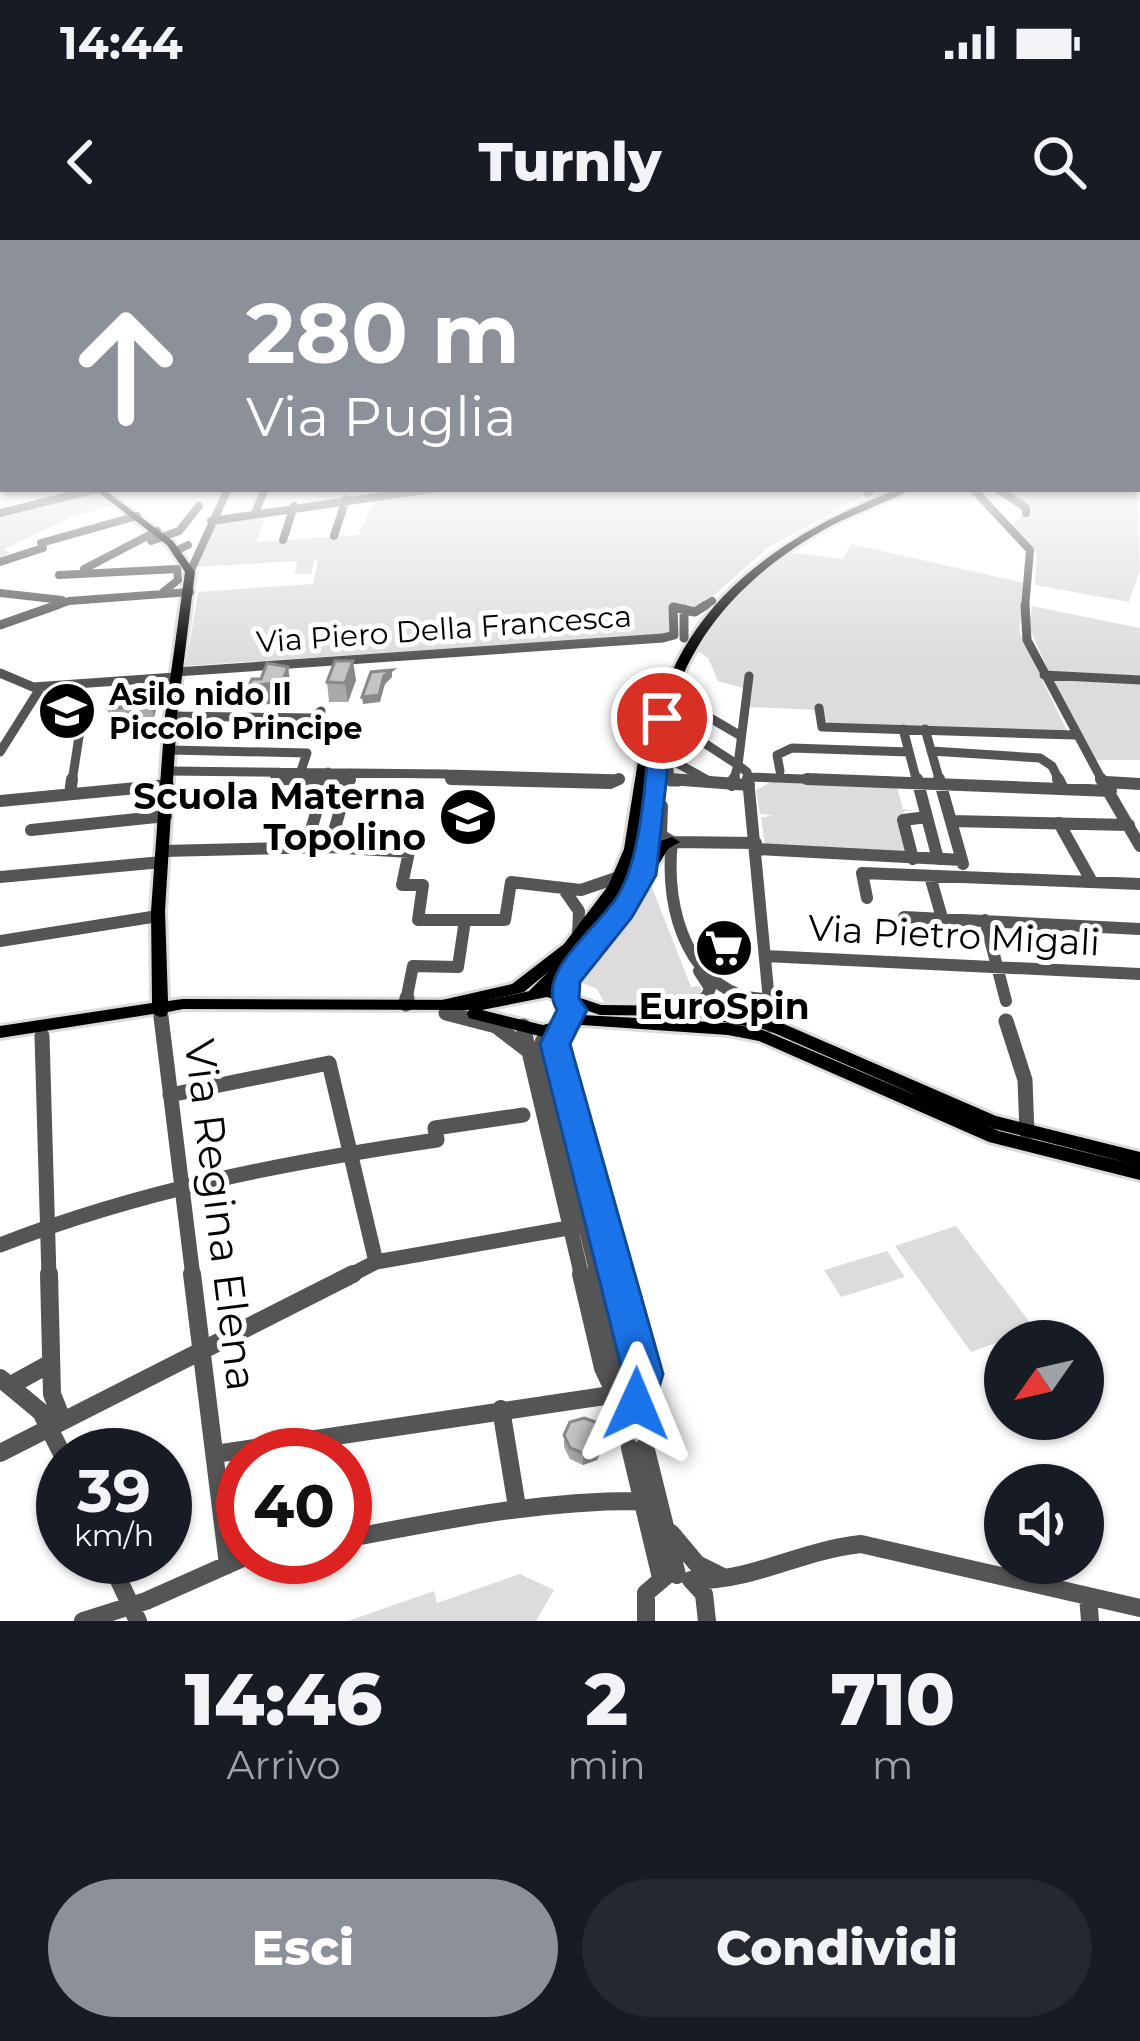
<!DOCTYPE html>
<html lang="it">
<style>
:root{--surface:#171b24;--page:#242831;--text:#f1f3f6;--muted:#9ea1a6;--accent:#8c9099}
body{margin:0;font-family:Montserrat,sans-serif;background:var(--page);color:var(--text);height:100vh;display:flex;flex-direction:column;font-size:45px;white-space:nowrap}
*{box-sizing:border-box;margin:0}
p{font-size:39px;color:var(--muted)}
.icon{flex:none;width:66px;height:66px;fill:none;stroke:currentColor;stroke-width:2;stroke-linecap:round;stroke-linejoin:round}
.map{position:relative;height:1381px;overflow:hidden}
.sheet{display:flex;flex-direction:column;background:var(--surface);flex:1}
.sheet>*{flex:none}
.guide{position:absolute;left:0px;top:0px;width:1140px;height:252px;box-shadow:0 3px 9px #0004;background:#8c9099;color:#fff;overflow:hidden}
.needle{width:78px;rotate:236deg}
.fabs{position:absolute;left:984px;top:1080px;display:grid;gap:24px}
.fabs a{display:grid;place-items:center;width:120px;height:120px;border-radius:50%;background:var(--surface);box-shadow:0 3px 9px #0004;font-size:60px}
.speed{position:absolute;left:36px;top:1188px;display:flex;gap:24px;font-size:60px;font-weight:700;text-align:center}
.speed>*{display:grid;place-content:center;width:156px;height:156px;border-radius:50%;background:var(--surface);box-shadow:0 3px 9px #0004;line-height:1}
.speed small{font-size:30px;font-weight:400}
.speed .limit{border:18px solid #d22;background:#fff;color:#111}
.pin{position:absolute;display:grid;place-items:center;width:102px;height:102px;color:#fff;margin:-51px;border:6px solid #fff;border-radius:50%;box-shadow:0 3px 12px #0007}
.me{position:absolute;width:132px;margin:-66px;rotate:1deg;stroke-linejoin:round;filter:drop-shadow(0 0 9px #0008)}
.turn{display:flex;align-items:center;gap:42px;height:252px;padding:0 48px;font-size:54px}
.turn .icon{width:156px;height:156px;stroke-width:2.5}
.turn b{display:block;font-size:84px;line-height:102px}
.eta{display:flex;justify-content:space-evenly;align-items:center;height:204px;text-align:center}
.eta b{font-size:72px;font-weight:800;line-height:84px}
.action{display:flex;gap:24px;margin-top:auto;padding:24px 48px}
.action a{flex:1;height:138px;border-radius:72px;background:var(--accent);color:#fff;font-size:48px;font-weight:800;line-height:138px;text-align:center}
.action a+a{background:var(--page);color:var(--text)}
.status{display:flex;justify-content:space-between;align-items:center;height:84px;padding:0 60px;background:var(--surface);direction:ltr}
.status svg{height:33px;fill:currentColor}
header{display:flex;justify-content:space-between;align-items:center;height:156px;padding:0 48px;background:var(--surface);font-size:54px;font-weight:800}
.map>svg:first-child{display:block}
.green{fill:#dcdcdc}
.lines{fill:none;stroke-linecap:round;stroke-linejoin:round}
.minor-tunnel{stroke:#d9d9d9;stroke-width:18;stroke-dasharray:18 9;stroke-linecap:butt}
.major-casing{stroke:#dbdbdb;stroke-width:6}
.highway-casing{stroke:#dbdbdb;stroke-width:6}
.minor-far4{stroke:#555;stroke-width:8}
.minor-far3{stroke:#555;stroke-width:9}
.minor-far2{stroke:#555;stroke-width:12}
.minor-far1{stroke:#555;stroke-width:15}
.minor{stroke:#555;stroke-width:18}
.major{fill:#000;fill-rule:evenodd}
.highway{fill:#000;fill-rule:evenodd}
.wall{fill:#a9a9a9}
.shaded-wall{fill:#898989}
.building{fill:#c4c4c4;stroke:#898989;stroke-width:3}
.route{fill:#1a73e8;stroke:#114b97;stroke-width:3}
.labels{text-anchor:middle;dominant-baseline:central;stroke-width:10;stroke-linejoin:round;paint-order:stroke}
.far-street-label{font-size:30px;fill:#000;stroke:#fff}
.far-poi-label{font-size:30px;font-weight:bold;fill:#000;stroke:#fff;text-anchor:start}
.poi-label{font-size:36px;font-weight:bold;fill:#000;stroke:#fff;text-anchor:end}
.street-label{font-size:36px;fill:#000;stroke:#fff}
.near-street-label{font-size:42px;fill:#000;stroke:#fff}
</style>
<div class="status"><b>14:44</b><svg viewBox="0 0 49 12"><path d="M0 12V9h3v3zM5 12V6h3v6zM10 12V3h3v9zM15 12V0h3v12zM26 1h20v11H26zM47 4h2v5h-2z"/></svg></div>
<header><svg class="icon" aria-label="back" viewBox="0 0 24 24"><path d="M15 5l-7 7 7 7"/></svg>Turnly<svg class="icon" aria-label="search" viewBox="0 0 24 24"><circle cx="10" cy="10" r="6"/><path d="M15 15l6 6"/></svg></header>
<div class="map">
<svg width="1140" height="1381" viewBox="0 0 1140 1381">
<rect width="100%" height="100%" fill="#fff"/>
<path class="green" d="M1137,228L1140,330L1129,362L1035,345L1037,315L1011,286L1031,270L1000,249H1137Z
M442,249H868L860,258L767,308L700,368L669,363L670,394L186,426L198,352L313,344L318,320L314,321L311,334H295L297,321L197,327L198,313L213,283L267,273L256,302L358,295L377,256Z
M89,253H97L114,265L74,276L4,309L10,313L0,318V274Z
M851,304L1025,343L1019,391L1068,493L827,483L823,466H817V470L748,467L743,448L718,441L708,418L697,410L732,358L786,312L843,319Z
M1032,366L1140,388V437L1049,432L1029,387Z
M1052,438L1140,443V520H1096Z
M771,542L897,547L903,569L914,571H905L897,580L907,616L853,615L850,608L765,605L761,578L772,575L760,574L756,550Z
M649,640L691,747L700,746L702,754L687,764L604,762L597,749L572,739L617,688Z
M956,986L1035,1089L971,1112L895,1006Z
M887,1011L905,1037L841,1057L824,1030Z
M520,1334L554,1350L536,1381H348L434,1351L437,1363Z"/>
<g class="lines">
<path class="minor-tunnel" d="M636,1164L645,1206
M621,1166L630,1208"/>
<defs>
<path id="major" d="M94,249H103L173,301L195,332L177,476L165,671L168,761L183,759L489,760L548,747L601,765L692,766L777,781L996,876L1140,912V940L989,902L759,801L728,795L582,785L543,797L469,778L467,774L469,770L183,769L168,772L166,776L160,777L153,774L0,798V786L152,763L151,671L165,476L185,332L167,305ZM547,757L600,775L692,776L767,790L925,859L763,790L728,783L582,775L543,785L482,770ZM989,887L991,888L1133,924L999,891Z"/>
<path id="highway" d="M898,249H911C885,264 854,273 827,288C750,331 687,394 668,482C660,521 663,563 658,602L672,597L680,602L668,609L629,673L585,727L570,762L564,764L555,758L560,740L544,755H532L529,751L548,732L524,752L448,770L442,768L439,764L442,760L512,744L564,704L608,646L624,609L640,508L642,505H652C669,369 779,295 898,249ZM648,546C646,585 644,628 622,660C608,682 588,699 572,720L624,647L640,609Z"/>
</defs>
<use href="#major" class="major-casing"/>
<use href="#highway" class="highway-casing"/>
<path class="minor-far4" d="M973,249L1030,310L1025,368
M998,249L1026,268V273
M868,253L872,249
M0,273L97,249
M255,273L265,249
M211,281L432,249
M334,296L346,259
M283,300L294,266
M151,301L179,291L199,266
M41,303L137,276
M176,311L188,305
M0,322L43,308
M84,329L157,291
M190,332L228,249
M59,335L177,329L178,340L163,352
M0,353L62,360
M49,368L69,361L190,352
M673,368H678
M701,368L712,361"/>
<path class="minor-far3" d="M1025,365L1027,400L1103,542
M684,369V398
M0,385L57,365
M176,432L663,398L674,395L673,367L695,372L706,365
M0,433L33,447L175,437
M1044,435L1140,440
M819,468L822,487L1075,495
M171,476L313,478L321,471
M903,489L917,542
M925,489L940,542
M671,492L695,497L738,525L733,542
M170,510L307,513L301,531
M931,511L1040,518L1052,526L1060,542
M0,512L41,447
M668,518L709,541
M169,531L447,534
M780,531L777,515L792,508L909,512
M278,532L276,540H350
M447,534L620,539L612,542
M447,534L452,540L573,542
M747,537L885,542
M72,542L80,490
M325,542L328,532
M348,542L351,533
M678,542H670L668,518L676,471L700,472L741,496
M749,542L747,532L738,525L749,436
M1106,542H1111"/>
<path class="minor-far2" d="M276,539L350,540
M451,539L610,543L619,539
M670,539L749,545
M748,539L769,761
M807,539L1111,551
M917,539L938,619
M939,539L963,624
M1058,539L1063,549
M1101,539L1140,606
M1106,542L1140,544
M732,545L734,539
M70,554L72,539
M0,561L168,545
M662,566L661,595L672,602
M951,581L1129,585
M1059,583L1092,642
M31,590L166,576
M672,602C664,671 689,755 768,761
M672,602L756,603
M330,605L349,539
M306,607L326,539
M756,609L962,620
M163,611L330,607L409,612L417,603L332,600
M409,612L402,645H423L418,680H505L511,642L581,650L619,637
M913,619L903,580L927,577
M930,636L942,678
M0,637L162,622
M565,651L579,671L578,696
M867,658L862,633L1140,644
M904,677L1140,689
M985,680L1006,761
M0,701L158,676
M765,716L1140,734
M699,731L710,748L705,761
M406,761L413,726L458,727L465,680"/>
<path class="minor-far1" d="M741,758L768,761
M769,758L771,785
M406,764L407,758
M692,771L707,758
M446,773L496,786L526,809
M161,777L193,1037
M1006,781L1025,840L1027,893
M563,785L555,804L617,1037
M523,786L582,1037
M554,789L542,802L543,811L598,1037
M42,796L49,1037
M170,855L329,823L376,1022
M0,1005C141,950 287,922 437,900L435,888L523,875
M347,1037L376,1022L585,985"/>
<path class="minor" d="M49,1034L52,1154L62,1179
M192,1034L228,1325
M581,1034L603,1128L621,1166
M598,1034L622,1133L636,1164
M0,1138L41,1172L63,1216
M11,1145L51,1123
M501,1169L517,1267
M645,1206L677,1335
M630,1208L661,1338
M0,1213L353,1034
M215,1214L618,1154L640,1146L643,1134L616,1034
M671,1293L697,1324L723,1337
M345,1299C445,1280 541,1260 643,1261
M108,1317L138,1381
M691,1340L704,1354L707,1381
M692,1341C757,1340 798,1311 861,1304L1140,1368
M1088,1356L1090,1381
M83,1381L146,1361L245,1317
M646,1381V1353L666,1336"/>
<use href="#major" class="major"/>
<use href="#highway" class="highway"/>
</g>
<path class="wall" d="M356,440L348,462H329L327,442Z
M156,450L159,459L154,477L110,478L107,468Z
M564,1195L603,1208L597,1220L583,1225L570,1219L564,1207Z"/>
<path class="shaded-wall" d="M353,421L356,440L348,462L345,443Z
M288,427L291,446L285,462L253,466L249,446Z
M392,430V437L385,444L380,462L363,464L362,457Z
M156,450L159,459L154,477L151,467Z
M603,1196V1208L597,1220L583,1225V1213Z"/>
<path class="building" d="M335,421H353L345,443L327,442Z
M267,423L288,427L282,442L249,446L252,439H261Z
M392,430L384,436L379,455L362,457L371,432Z
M156,450L151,467L107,468L110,453Z
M584,1178L598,1183L603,1196L597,1208L583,1213L570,1208L564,1195L570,1182Z"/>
<linearGradient id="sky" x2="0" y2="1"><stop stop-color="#8cadcc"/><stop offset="0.54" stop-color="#fff"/><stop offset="1" stop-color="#fff" stop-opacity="0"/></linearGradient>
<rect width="1140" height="421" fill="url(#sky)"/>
<path class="route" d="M662,471L673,478L656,635L632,677L580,742L579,758L587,770L570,804L663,1134L650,1177L636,1182L621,1177C614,1160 612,1149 623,1134L540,804L557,770C534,731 600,687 619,654C644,611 645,528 652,478Z"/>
<defs>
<symbol id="school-disc" viewBox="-11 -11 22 22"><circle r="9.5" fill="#000" stroke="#fff"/><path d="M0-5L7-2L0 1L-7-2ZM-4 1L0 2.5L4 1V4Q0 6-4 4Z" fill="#fff"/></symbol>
<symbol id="supermarket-disc" viewBox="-11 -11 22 22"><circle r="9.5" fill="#000" stroke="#fff"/><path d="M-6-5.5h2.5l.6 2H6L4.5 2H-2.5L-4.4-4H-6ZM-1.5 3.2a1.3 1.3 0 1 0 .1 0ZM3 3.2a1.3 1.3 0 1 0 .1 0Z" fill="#fff"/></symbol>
</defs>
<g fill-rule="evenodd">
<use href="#school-disc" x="34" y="438" width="66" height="66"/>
<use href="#school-disc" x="435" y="544" width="66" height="66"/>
<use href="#supermarket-disc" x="691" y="675" width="66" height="66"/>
</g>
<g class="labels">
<g class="far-street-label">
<text transform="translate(444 389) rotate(-4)">Via Piero Della Francesca</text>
</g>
<g class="far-poi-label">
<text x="109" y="454">Asilo nido Il<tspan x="109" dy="34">Piccolo Principe</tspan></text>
</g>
<g class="poi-label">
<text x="426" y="556">Scuola Materna<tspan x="426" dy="41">Topolino</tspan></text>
<text x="724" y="766" text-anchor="middle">EuroSpin</text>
</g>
<g class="street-label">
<text transform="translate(954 695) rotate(3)">Via Pietro Migali</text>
</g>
<g class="near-street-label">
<text transform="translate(221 975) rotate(83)">Via Regina Elena</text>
</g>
</g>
</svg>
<div class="fabs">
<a><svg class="needle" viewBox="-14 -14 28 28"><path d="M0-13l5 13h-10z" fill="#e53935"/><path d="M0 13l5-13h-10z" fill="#9ea1a6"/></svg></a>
<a><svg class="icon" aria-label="sound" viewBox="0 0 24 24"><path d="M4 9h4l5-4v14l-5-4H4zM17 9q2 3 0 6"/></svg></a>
</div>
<div class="speed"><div>39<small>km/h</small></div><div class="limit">40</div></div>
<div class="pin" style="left:662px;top:478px;background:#d93025"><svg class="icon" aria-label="arrive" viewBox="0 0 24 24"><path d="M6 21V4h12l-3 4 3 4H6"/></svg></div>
<svg class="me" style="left:636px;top:1164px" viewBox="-20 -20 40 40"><path d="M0-17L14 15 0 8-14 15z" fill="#1a73e8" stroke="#fff" stroke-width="4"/></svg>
<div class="guide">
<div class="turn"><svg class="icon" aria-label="ahead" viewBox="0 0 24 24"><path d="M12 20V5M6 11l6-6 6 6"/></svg><div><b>280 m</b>Via Puglia</div></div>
</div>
</div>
<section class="sheet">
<div class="eta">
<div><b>14:46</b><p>Arrivo</p></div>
<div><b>2</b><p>min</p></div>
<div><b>710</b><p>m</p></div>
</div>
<div class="action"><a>Esci</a><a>Condividi</a></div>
</section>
